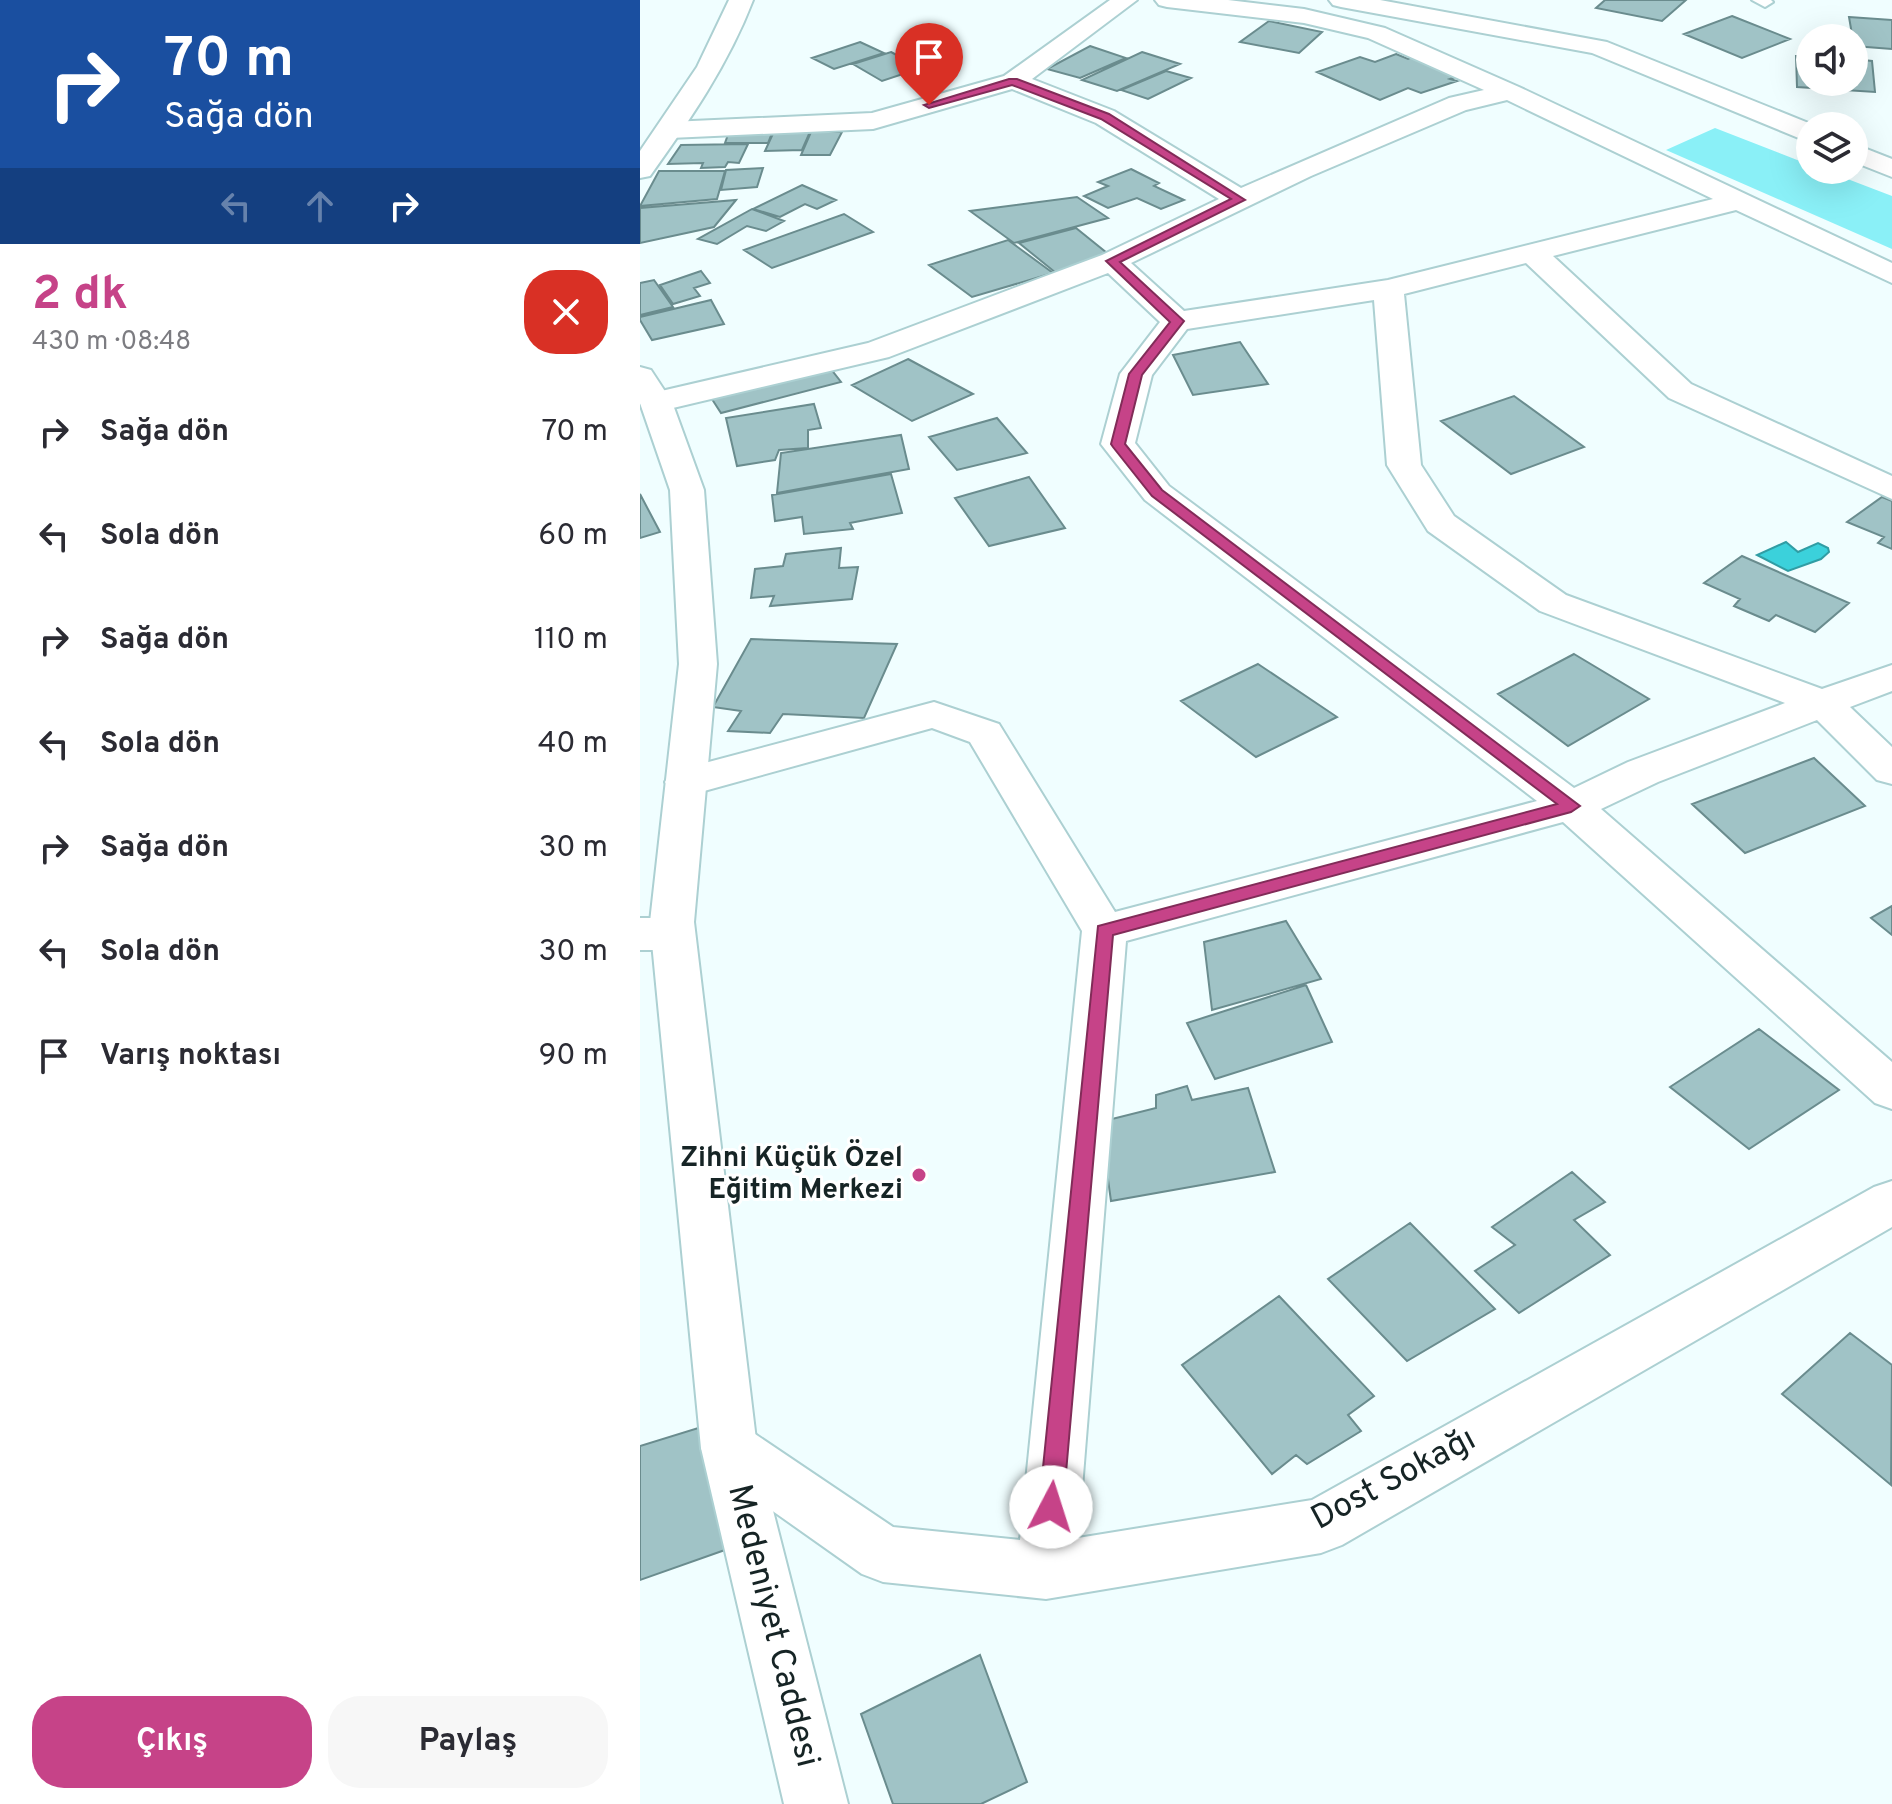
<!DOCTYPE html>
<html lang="tr">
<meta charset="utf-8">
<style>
:root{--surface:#fff;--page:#f7f7f7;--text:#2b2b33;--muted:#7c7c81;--accent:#c64388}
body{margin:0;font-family:Overpass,sans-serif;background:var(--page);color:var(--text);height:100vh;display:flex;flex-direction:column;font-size:30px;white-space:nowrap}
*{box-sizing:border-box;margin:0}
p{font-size:26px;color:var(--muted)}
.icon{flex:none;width:44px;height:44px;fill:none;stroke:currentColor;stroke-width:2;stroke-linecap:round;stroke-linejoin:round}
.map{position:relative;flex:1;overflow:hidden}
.sheet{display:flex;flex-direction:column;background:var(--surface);width:640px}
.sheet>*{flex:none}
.top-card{background:#1a4fa0;color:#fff;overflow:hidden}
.controls{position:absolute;left:1156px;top:24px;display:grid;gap:16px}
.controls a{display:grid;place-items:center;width:72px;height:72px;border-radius:50%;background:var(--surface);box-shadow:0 8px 32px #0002;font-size:40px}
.pin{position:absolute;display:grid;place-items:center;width:68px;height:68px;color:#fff;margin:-82px -34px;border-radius:50% 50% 50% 0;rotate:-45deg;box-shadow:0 0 8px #0007}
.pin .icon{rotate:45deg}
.me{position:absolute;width:88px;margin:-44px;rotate:5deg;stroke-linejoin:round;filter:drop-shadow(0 0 6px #0008)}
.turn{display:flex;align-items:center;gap:28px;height:168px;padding:0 32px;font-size:36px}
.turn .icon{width:104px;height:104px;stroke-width:2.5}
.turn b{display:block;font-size:56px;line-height:68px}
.lanes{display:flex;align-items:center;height:76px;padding:0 32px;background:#0003;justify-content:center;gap:40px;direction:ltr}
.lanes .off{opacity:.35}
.round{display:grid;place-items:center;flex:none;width:84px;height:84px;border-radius:32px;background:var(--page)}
.head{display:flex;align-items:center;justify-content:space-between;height:136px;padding:0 32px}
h1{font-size:48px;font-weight:700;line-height:60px;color:var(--accent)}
.cta{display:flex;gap:16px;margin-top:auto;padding:16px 32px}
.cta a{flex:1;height:92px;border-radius:32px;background:var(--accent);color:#fff;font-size:32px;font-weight:700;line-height:92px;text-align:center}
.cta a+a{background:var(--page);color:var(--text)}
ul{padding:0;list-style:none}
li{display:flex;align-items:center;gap:24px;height:104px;padding:0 32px}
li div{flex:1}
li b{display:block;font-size:30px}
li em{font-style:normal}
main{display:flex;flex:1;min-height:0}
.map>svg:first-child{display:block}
.green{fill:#8af0f7}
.water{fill:#3bd1db;stroke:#309da4;stroke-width:2}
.building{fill:#a0c3c6;stroke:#6a8c8e;stroke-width:2}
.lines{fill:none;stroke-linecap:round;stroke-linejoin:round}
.service-casing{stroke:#acd0d2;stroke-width:4}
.minor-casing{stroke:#acd0d2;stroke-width:4}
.tertiary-casing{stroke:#acd0d2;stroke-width:4}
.service{fill:#fff;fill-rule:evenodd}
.minor{fill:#fff;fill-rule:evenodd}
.tertiary{fill:#fff;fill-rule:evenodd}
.route{fill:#c64388;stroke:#812c58;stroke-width:2}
.poi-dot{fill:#c64388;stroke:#fff;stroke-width:3}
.labels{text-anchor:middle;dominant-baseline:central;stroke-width:6;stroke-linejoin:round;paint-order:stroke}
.poi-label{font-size:28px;font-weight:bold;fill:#162425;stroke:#fff;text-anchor:end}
.near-street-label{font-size:34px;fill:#162425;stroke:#fff}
</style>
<main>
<section class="sheet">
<div class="top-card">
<div class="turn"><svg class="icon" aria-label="right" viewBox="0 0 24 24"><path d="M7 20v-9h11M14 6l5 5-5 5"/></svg><div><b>70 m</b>Sağa dön</div></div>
<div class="lanes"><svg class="icon off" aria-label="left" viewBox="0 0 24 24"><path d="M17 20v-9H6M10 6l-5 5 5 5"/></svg><svg class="icon off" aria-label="ahead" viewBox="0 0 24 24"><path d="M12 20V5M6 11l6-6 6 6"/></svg><svg class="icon" aria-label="right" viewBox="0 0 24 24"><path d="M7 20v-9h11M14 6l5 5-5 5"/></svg></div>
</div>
<div class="head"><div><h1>2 dk</h1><p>430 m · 08:48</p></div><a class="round" style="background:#d93025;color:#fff"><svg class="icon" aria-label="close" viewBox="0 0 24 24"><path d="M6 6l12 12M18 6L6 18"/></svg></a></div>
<ul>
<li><svg class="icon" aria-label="right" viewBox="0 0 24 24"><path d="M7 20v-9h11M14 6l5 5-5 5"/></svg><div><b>Sağa dön</b></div><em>70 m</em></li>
<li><svg class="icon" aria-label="left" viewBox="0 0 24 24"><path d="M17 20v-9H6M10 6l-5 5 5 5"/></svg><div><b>Sola dön</b></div><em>60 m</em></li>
<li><svg class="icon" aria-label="right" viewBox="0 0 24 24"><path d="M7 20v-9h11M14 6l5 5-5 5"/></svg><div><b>Sağa dön</b></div><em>110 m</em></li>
<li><svg class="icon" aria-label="left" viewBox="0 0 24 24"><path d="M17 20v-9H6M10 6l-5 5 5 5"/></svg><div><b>Sola dön</b></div><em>40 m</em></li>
<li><svg class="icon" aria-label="right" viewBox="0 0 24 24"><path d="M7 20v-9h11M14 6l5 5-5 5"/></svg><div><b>Sağa dön</b></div><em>30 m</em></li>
<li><svg class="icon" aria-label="left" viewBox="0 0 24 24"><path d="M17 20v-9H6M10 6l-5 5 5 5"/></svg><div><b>Sola dön</b></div><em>30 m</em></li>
<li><svg class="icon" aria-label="arrive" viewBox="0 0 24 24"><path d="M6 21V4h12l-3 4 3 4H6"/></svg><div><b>Varış noktası</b></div><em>90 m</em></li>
</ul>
<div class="cta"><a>Çıkış</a><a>Paylaş</a></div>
</section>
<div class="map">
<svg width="1252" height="1804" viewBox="0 0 1252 1804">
<rect width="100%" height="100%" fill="#f0feff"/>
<path class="green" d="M1075,128L1170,165V170H1184L1252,196V249L1026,150Z"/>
<path class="water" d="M1146,542L1158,552L1178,543L1188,548L1189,552L1181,559L1148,571L1117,555Z"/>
<path class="building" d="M965,0H1046L1022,21L956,8Z
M1092,16L1150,39L1102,58L1044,34Z
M1209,17L1252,20V49L1214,46Z
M629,21L682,32L659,53L600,42Z
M220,42L244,53L194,69L172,58Z
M450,46L486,58L440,78L407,69Z
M251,52L281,68L242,81L213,64Z
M502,52L540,64L477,91L442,80Z
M756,54L768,59L774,56L816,77L810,79L817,81L781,93L768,88L740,100L677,72L720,57L735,62Z
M1156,56L1170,57V82H1214V59L1232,61L1235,92L1157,87Z
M526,71L551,78L508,99L481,90Z
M173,125L162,150L125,151L136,127Z
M134,128L128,143H85L90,129Z
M171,132H202L190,155H161Z
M108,144L99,163L88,162L85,167L61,168L63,163L28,164L41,145Z
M123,168L117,187L81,190L86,170Z
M491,169L519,183L514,186L544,200L521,209L497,198L468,208L444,196L468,186L458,182Z
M19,171H85L77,199L0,206Z
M162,185L196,200L177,209L165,204L140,217L113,209Z
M437,197L468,218L374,243L330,211Z
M96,200L74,227L0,243V208Z
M112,209L144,221L126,231L107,226L77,244L58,239Z
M204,214L233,232L132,268L104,250Z
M436,228L472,257L416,273L379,243Z
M368,240L413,273L332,297L289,265Z
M61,271L70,283L54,288L60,296L33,304L20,285Z
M14,280L33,307L0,315V283Z
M71,300L84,324L12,340L0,320V317Z
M600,342L628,384L553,395L533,355Z
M268,359L333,394L272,421L212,385Z
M187,364L201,382L81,413L68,393Z
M874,396L944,447L871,474L801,421Z
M174,404L181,428L168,430V448L139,450L135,460L97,466L86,418Z
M357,418L387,453L317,470L289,437Z
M261,435L269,469L137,493L141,453Z
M251,474L262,513L210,523L213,529L164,534L162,517L135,521L132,495Z
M389,477L425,528L349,546L315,498Z
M0,494L20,532L0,538Z
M1242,497L1252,501V549L1238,543L1244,537L1207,522Z
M201,548L199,568L218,567L212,599L130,606L134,596L111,598L115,569L143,566L146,554Z
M1102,556L1209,603L1175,632L1136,615L1129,621L1094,606L1100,599L1064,583Z
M111,639L257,644L224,718L143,714L130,733L88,731L101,711L73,707Z
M934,654L1009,699L928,746L858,694Z
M618,664L697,717L616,757L541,701Z
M1174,758L1225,806L1105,853L1052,804Z
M1252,906V935L1231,918Z
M646,921L681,979L572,1010L564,942Z
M666,985L692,1042L575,1079L547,1023Z
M1119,1029L1199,1090L1109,1149L1030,1087Z
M547,1086L552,1100L608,1088L635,1172L471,1201L460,1122L516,1108V1095Z
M932,1172L965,1202L934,1220L970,1255L879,1313L835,1271L875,1245L852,1227Z
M770,1223L855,1309L767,1361L688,1279Z
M639,1296L734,1396L708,1415L721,1431L667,1464L656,1455L632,1474L542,1365Z
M1210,1333L1252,1365L1251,1485L1142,1394Z
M68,1425L99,1545L0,1580V1446Z
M340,1655L387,1782L341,1804H253L221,1714Z"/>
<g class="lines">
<defs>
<path id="service" d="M1112,0H1131L1133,2L1125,7Z"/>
<path id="minor" d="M470,0H497L392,79L474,111L601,188L809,98L844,90L728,38L664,23L527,7L519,5L515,0H588L664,9L745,28L879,87L1252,263V283L1096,210L913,256L1051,384L1252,476V499L1029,398L886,263L764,294L781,465L814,516L926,595L1182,689L1252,665V691L1210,707L1252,747V784L1237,780L1177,720L1018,782L961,809L1252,1062V1109L1235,1103L923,822L486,941L438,1538L672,1500L1234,1187L1252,1181V1227L702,1545L681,1553L406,1599L243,1582L222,1574L69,1466L61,1448L69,1430L89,1422L109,1430L253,1527L380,1540L442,931L330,742L292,728L46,796L31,792L25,782L31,772L46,768L294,702L359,724L475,912L897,801L505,500L461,444L480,374L520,322L468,273L249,357L16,412L4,409L0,403L4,395L228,343L462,255L579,199L456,123L372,89L233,129L30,138L21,136L17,130L21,124L30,122L232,113L364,76ZM867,100L1073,199L748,280L544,311L491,263L671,176L826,110ZM734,300L747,465L788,531L900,611L1145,703L988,762L934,788L529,486L495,443L512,375L547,329Z
M0,918H33L49,923L55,934L49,945L33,950H0Z"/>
<path id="tertiary" d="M89,0H113C88,65 50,120 10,176L0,178V151L57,67Z
M689,0H740L967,42L1176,126H1170V141L1161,139L952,53L701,7L693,5Z
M1214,144L1252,159V177L1214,162Z
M0,367L11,370L32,402L64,490L77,664L54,922L117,1448L208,1804H144L61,1448L10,922L39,664L30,490L0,403Z"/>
</defs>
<use href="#service" class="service-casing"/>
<use href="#minor" class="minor-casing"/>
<use href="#tertiary" class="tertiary-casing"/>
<use href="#service" class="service"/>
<use href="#minor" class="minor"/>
<use href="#tertiary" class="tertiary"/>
</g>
<path class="route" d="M369,79H377L469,114L605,200L480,262L544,321L502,375L485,444L522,490L940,806L931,812L473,935L423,1507L420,1515L411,1518L403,1515L399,1507L458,926L917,804L512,496L473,447L471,444L489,374L530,322L466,261L591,199L461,119L372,85L289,108L284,105Z"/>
<circle class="poi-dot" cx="279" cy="1175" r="8"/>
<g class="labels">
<g class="poi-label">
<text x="263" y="1159">Zihni Küçük Özel<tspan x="263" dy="32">Eğitim Merkezi</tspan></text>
</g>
<g class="near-street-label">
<text transform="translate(754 1480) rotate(-28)">Dost Sokağı</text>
<text transform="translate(132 1626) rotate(76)">Medeniyet Caddesi</text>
</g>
</g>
</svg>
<div class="controls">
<a><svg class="icon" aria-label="sound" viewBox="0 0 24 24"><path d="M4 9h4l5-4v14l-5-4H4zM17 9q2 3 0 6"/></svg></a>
<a><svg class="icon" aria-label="layers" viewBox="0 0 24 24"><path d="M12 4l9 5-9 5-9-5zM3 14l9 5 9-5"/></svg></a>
</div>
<div class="pin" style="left:289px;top:105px;background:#d93025"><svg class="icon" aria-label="arrive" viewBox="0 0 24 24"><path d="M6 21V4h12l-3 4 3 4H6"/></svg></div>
<svg class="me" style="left:411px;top:1507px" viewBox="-20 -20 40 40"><circle r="19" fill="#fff"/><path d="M0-13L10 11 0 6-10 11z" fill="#c64388"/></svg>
</div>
</main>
